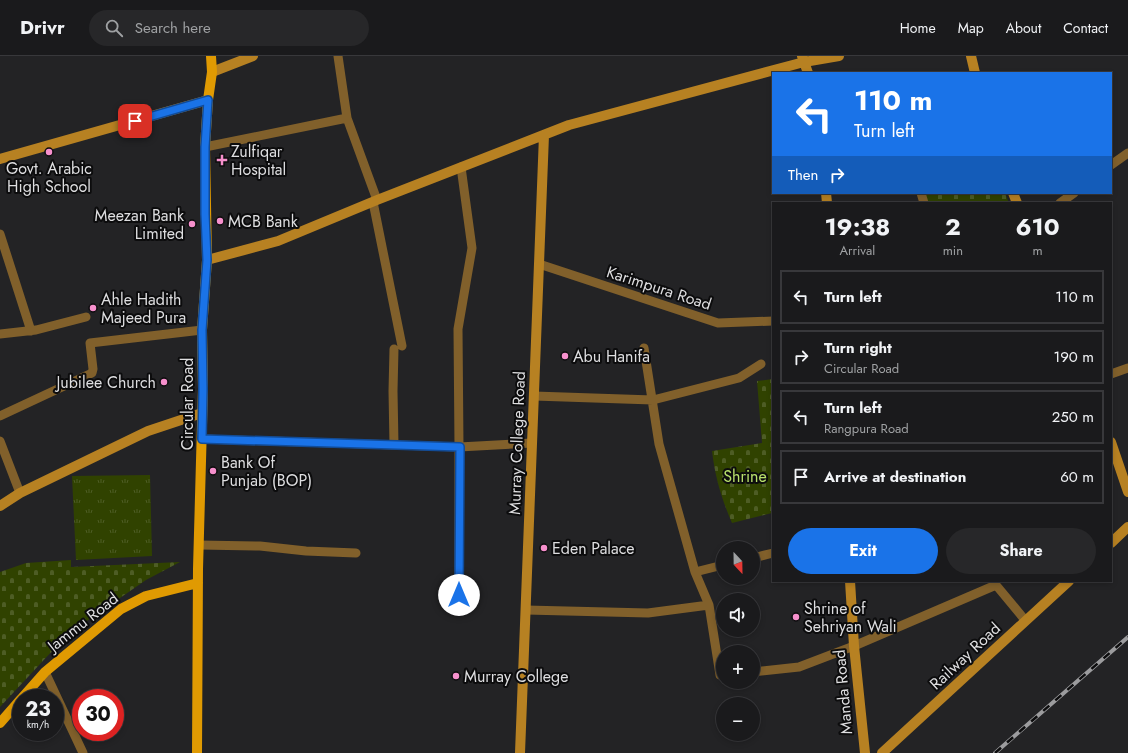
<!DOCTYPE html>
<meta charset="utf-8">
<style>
:root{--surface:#1a1a1c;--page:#272729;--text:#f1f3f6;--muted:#9fa1a3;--line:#38383b;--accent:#1a73e8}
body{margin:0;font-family:Jost,sans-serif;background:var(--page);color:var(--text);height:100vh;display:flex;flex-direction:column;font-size:15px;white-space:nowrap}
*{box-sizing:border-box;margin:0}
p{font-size:13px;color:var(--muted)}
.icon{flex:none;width:22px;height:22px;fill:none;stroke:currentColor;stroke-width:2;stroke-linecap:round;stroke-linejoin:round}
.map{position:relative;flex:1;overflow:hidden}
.details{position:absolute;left:772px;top:146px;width:340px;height:380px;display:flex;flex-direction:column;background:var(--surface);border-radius:0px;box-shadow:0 2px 6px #0003,0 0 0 1px var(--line)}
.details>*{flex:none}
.banner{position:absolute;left:772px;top:16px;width:340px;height:122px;border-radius:0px;box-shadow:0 2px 6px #0003,0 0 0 1px var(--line);background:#1a73e8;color:#fff;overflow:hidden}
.needle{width:26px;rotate:158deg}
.buttons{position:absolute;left:716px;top:485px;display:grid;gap:8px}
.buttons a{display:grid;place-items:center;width:44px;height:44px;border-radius:50%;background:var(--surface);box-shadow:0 2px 6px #0003,0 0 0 1px var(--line);font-size:20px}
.speed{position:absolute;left:12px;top:633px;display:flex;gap:8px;font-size:20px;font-weight:700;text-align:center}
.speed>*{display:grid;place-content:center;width:52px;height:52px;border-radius:50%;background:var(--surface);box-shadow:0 2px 6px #0003,0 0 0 1px var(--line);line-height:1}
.speed small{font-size:10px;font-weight:400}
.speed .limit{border:6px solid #d22;background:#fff;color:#111}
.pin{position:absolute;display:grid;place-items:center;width:34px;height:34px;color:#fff;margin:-17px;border-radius:8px;box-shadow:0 2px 6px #0006}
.me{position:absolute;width:44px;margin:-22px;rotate:0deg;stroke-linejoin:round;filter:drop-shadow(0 0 3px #0008)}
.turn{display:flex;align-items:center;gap:14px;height:84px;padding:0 16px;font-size:18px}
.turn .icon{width:52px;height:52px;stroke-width:2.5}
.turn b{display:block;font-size:28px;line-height:34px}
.then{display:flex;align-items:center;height:38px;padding:0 16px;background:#0003;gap:8px;font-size:15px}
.eta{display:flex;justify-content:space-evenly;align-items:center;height:68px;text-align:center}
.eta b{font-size:24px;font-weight:700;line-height:28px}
.button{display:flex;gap:8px;margin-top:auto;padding:8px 16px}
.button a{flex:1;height:46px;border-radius:24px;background:var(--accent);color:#fff;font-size:16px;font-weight:700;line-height:46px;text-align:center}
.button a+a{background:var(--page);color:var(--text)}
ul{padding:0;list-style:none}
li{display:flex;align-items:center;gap:12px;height:54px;margin:0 8px 6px;padding:0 8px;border:2px solid var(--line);border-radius:0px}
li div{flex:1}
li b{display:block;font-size:15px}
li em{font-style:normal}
header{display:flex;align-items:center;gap:24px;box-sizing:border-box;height:56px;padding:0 20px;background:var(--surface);border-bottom:1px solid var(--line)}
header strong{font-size:19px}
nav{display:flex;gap:22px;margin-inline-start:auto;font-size:14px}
.search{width:280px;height:36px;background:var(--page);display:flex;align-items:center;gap:10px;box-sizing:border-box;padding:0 14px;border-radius:22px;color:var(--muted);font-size:15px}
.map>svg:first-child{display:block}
.grass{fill:url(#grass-tufts)}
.cemetery{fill:url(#cemetery-stones)}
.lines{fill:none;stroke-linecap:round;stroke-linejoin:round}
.street{stroke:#81602b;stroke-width:9}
.secondary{stroke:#b78122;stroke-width:10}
.primary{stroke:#e09a02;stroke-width:10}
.rail-casing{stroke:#9c9c9e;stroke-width:4}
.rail{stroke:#0c0c0d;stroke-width:2.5;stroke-dasharray:8;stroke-linecap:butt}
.route-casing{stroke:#114b97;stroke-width:10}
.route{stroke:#1a73e8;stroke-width:7}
.poi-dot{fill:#f790cd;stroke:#0c0c0d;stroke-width:1.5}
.labels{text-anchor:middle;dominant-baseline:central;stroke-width:4;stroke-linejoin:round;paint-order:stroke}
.poi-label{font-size:16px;fill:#dedee0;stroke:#0c0c0d;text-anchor:start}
.street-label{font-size:16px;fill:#dedee0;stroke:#0c0c0d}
.park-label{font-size:16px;fill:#b9e16c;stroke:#0c0c0d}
</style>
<header>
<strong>Drivr</strong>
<div class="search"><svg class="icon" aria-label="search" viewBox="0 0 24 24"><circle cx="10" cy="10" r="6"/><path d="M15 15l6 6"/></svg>Search here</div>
<nav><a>Home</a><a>Map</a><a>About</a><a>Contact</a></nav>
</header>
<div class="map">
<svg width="1128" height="697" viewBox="0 0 1128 697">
<defs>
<pattern id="grass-tufts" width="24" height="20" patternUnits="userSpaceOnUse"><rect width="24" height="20" fill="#304200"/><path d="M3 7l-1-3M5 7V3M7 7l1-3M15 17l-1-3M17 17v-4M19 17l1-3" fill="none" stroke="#4e5d25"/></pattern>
<pattern id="cemetery-stones" width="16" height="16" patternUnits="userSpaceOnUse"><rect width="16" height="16" fill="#304200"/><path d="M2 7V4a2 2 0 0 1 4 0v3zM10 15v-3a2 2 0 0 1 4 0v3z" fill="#4e5d25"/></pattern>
</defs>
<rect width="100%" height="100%" fill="#232325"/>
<path class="grass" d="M150,419L152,500L76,504L72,420Z"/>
<path class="cemetery" d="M921,137H1005L1009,147H924Z
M773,323L772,457L732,467C722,444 715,421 712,395L762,387L757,325Z
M71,504V511L180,506L146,524L68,578L0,651V516L26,507Z"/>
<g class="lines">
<path class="street" d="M338,0L347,62L377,144
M205,91L347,62
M1111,109L1128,97
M921,137L924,147
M373,146L402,290
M1060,147L1074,137
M0,178L31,275
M539,208L718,267L773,265
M0,278L36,274L86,261
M644,292L659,388L695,516L709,549L720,619H723
M1111,318L1128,312
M534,340L653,344L739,322L761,308
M0,360L92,317L93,313L90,287L202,274
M202,383L459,391L532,387
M0,385L20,437
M394,389L393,335L394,293
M199,489L260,490L306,495L356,497
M753,502L773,497
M695,516L723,509
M994,525L996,529L1025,564
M459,539V391L458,273L472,192L461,111
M526,554L648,557L709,549
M45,616L83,697
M753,616L799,611L854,590L996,529"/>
<path class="secondary" d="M802,0L808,17
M971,0L975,17
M212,16L253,0
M0,103L208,44
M826,137L827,147
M1013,137L1017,147
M207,204L278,185L377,144L569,69L804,6L839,0
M1111,386L1128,436
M0,450L20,437L148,375L202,357
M1111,487L1128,471
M850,525L854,590L865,697
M520,697L544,79
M882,697L1069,525"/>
<path class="primary" d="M22,642L45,616L121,553L146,540L198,527
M0,667L21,643
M197,697L198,513L203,333L202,274L207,204L205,91L208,44L212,16L211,0"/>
<defs>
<path id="rail" d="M995,697L1128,581"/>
</defs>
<use href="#rail" class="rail-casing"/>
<use href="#rail" class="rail"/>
</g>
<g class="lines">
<defs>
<path id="route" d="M135,65L208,44L205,91V158L207,204L202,274L203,333L202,383L460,391L459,539"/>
</defs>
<use href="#route" class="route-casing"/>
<use href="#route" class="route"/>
</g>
<g class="poi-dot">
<circle cx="49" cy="96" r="4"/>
<path d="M220 98h4v4h4v4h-4v4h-4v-4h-4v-4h4z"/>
<circle cx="220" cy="165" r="4"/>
<circle cx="192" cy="168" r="4"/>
<circle cx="93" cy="252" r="4"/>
<circle cx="565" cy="300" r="4"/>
<circle cx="164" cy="326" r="4"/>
<circle cx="213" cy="415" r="4"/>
<circle cx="544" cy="492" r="4"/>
<circle cx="796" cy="561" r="4"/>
<circle cx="456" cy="620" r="4"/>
</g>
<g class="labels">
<g class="poi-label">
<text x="231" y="95">Zulfiqar<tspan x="231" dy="18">Hospital</tspan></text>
<text x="49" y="112" text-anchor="middle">Govt. Arabic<tspan x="49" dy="18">High School</tspan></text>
<text x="184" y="159" text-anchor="end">Meezan Bank<tspan x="184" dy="18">Limited</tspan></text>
<text x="228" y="165">MCB Bank</text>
<text x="101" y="243">Ahle Hadith<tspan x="101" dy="18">Majeed Pura</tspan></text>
<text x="573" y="300">Abu Hanifa</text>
<text x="156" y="326" text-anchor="end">Jubilee Church</text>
<text x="221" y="406">Bank Of<tspan x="221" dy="18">Punjab (BOP)</tspan></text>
<text x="552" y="492">Eden Palace</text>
<text x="804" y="552">Shrine of<tspan x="804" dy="18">Sehriyan Wali</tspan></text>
<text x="464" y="620">Murray College</text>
</g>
<g class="street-label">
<text transform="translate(659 232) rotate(18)">Karimpura Road</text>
<text transform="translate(187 348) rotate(-90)">Circular Road</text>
<text transform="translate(517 387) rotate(-88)">Murray College Road</text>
<text transform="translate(83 566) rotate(-38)">Jammu Road</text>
<text transform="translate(965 600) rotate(-43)">Railway Road</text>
<text transform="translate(843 636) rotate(-95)">Manda Road</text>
</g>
<g class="park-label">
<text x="745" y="420">Shrine</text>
</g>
</g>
</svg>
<div class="buttons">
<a><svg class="needle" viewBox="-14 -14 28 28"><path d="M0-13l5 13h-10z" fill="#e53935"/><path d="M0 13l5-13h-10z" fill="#9fa1a3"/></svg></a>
<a><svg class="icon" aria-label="sound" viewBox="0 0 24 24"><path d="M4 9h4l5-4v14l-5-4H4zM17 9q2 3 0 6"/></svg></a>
<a>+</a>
<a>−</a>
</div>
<div class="speed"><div>23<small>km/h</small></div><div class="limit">30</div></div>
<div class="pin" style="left:135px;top:65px;background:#d93025"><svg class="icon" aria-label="arrive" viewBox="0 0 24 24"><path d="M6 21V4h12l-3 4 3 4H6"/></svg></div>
<svg class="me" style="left:459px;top:539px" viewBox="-20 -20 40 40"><circle r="19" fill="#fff"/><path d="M0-13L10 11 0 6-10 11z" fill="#1a73e8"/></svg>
<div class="banner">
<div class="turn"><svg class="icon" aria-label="left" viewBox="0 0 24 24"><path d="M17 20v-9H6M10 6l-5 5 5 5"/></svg><div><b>110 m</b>Turn left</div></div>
<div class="then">Then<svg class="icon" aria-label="right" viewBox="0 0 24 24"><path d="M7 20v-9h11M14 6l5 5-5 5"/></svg></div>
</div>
<section class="details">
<div class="eta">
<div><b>19:38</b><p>Arrival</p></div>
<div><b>2</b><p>min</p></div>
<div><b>610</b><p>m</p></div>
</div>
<ul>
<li><svg class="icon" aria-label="left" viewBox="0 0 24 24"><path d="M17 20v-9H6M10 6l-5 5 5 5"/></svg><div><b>Turn left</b></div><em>110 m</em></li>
<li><svg class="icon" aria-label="right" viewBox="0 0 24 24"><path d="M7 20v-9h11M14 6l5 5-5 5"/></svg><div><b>Turn right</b><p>Circular Road</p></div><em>190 m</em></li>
<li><svg class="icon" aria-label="left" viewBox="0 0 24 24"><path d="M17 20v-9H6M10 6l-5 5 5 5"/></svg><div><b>Turn left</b><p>Rangpura Road</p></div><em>250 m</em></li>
<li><svg class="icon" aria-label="arrive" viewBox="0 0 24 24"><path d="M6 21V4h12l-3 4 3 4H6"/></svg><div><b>Arrive at destination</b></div><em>60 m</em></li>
</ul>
<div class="button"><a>Exit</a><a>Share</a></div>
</section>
</div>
